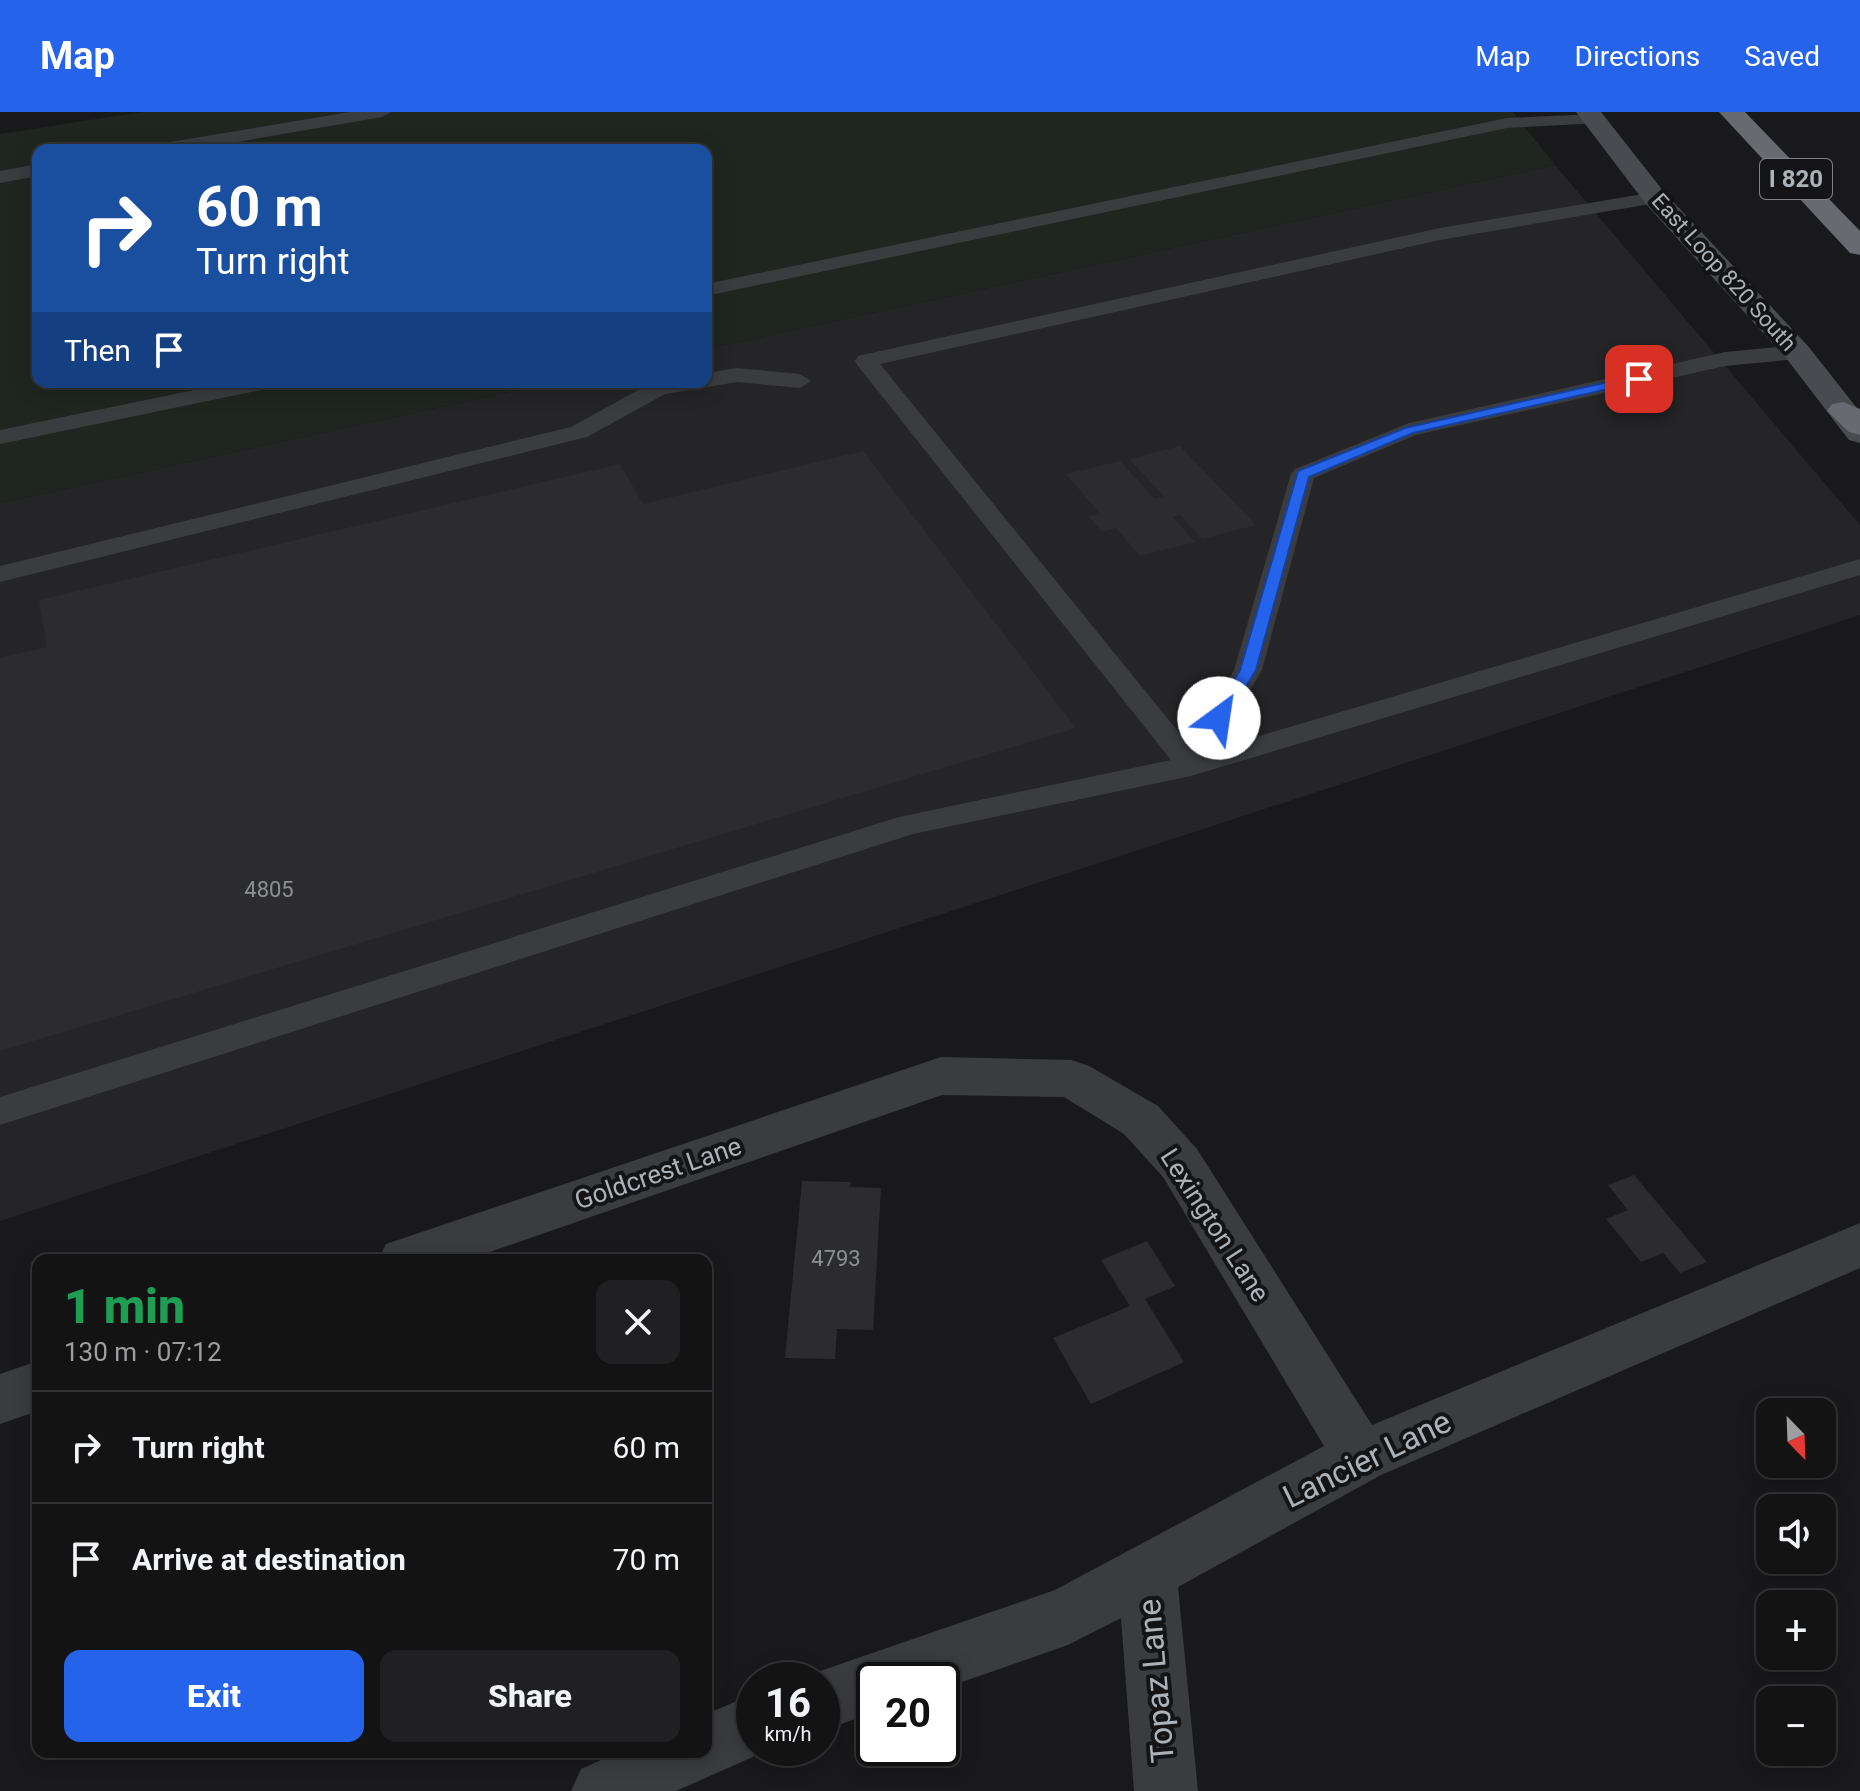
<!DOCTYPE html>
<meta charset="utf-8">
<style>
:root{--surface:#131314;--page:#202022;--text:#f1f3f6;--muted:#9d9ea0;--line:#323234;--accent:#2563eb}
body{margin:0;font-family:Roboto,sans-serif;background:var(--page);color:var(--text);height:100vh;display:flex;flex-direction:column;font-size:30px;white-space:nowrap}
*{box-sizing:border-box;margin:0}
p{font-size:26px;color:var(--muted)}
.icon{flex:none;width:44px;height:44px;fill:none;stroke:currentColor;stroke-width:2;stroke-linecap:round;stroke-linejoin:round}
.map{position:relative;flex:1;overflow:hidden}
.details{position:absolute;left:32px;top:1142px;width:680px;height:504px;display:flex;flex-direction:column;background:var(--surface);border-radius:16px;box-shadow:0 4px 20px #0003,0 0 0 2px var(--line)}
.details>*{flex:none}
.banner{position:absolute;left:32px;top:32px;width:680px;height:244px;border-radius:16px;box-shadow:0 4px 20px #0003,0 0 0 2px var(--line);background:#1a4fa0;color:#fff;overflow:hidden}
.needle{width:52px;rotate:157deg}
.buttons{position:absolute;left:1756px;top:1286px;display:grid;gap:16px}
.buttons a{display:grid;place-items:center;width:80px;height:80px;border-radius:16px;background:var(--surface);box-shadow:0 4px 20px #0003,0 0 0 2px var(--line);font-size:40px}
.speed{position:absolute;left:736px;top:1550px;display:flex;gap:16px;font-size:40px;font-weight:700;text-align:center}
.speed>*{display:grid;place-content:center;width:104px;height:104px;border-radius:50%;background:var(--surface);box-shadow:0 4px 20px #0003,0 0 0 2px var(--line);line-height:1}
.speed small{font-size:20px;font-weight:400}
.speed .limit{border:4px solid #111;border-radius:12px;background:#fff;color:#111}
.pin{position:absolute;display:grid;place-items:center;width:68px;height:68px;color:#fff;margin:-34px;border-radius:16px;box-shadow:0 4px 12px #0006}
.me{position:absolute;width:88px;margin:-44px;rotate:31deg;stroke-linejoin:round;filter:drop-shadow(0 0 6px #0008)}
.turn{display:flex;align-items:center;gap:28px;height:168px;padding:0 32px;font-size:36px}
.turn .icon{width:104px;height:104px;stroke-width:2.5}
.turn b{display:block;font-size:56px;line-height:68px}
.then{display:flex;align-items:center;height:76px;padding:0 32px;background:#0003;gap:16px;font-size:30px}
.round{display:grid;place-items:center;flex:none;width:84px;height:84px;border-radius:16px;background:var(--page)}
.overview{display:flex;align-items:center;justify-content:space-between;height:136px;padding:0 32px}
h1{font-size:48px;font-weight:800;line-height:60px;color:#1e9e55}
.action{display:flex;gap:16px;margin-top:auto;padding:16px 32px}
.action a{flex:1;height:92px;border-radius:16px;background:var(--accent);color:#fff;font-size:32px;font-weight:800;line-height:92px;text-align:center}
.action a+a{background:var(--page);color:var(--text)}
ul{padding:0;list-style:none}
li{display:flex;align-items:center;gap:24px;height:112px;padding:0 32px;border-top:2px solid var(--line)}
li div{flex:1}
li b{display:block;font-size:30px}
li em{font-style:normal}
header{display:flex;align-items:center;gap:48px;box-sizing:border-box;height:112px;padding:0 40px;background:var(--accent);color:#fff}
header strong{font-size:38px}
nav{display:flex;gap:44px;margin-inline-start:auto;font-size:28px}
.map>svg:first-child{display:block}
.built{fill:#252528}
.green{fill:#1f251f}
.building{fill:#2c2c2f}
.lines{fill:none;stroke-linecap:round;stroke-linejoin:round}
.service{fill:#3a3c3f;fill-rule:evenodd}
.minor{fill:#3a3c3f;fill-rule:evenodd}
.secondary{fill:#484b4f;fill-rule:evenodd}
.motorway{fill:#676a70;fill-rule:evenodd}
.route{fill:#2563eb;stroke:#184099;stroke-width:2}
.labels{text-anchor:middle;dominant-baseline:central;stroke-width:8;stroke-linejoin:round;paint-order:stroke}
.far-street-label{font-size:22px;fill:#acb2b9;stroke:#141416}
.number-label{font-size:22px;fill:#8b9096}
.shield{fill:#141416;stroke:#7e8388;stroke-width:2}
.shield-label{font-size:24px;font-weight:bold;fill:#acb2b9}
.street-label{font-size:26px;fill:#acb2b9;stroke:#141416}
.near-street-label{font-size:32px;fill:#acb2b9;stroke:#141416}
</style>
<header>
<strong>Map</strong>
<nav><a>Map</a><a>Directions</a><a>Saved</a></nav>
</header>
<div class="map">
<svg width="1860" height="1679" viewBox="0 0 1860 1679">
<rect width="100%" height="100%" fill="#19191b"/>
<path class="built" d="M1555,53L1860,413V503L0,1109V391L555,270H706V237Z"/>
<path class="green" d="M142,0H1513L1555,53L706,237V38H38V270H555L0,391V22Z"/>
<path class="building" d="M1180,334L1256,413L1202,427L1180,403L1173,405L1195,430L1140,444L1116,416L1102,420L1088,404L1100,402L1066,362L1120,349L1155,387L1164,384L1129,347Z
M863,339L1076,616L0,939V546L47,535L39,488L620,352L643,392Z
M1634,1063L1707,1150L1680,1161L1663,1141L1641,1150L1606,1107L1628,1098L1608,1073Z
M802,1069L851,1070L850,1075L881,1076L873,1218L837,1217L835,1247L785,1246Z
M1147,1129L1175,1174L1145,1187L1184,1250L1091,1292L1053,1226L1130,1194L1101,1148Z"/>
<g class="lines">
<path class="service" d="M350,0H391L382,5L191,38H149L158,32Z
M1595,2L1604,7L1601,11L1507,16L706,184V172L1507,6Z
M38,52V64L0,71V59Z
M1655,80L1662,82L1665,86L1662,90L1440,128L880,252L1189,633L1234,558L1291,362L1295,357L1409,311L1725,240L1797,233L1808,240L1797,247L1725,254L1416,323L1314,366L1262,558L1215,637L1860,447V463L1191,664L913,722L0,1013V985L899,705L1171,648L858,254L855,249L858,244L1440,116Z
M737,256L800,262L811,269L800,276L737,270L665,282L587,325L0,470V454L571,315L651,271L706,270V261Z
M233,270H277L266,277L0,332V318Z"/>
<path class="minor" d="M941,945L1072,948L1089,954L1158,994L1197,1037L1372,1313L1860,1111V1156L1381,1363L1178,1475L1198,1679H1134L1121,1506L1068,1533L942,1577V1568H874V1600L822,1619V1568L800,1566L1055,1478L1324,1334L1163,1065L1124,1022L1064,985L942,983L467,1148H378L386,1132Z
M38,1249V1299L0,1312V1262Z
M754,1582V1636H773L676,1679H571L581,1657L619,1640H706V1602Z"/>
<path class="secondary" d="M1576,0H1601L1664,80L1808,234L1860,300V331L1849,328L1786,246L1646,92Z"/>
<path class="motorway" d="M1719,0H1745L1860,119V143L1850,141Z
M1843,290L1860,297V323L1849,320L1827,299L1832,292Z"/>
</g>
<path class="route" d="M1639,263L1645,267L1643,269L1413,321L1309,365L1256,558L1225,610H1214L1211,606L1240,558L1298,359L1405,316Z"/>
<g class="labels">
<g class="far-street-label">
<text transform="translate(1724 160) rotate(48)">East Loop 820 South</text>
</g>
<g class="number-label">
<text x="269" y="777">4805</text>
<text x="836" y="1146">4793</text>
</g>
<rect class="shield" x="1760" y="47" width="72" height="40" rx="6"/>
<g class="shield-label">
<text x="1796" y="67">I 820</text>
</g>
<g class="street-label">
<text transform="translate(658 1061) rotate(-19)">Goldcrest Lane</text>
<text transform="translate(1215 1113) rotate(57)">Lexington Lane</text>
</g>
<g class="near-street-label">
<text transform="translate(1367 1347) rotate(-26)">Lancier Lane</text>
<text transform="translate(1156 1569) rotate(-95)">Topaz Lane</text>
</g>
</g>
</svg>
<div class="buttons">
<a><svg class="needle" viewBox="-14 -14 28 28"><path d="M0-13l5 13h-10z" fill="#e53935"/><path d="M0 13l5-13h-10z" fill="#9d9ea0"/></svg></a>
<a><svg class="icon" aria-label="sound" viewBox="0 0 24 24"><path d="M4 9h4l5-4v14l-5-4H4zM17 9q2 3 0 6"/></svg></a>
<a>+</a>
<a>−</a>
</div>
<div class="speed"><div>16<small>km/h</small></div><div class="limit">20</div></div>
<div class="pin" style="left:1639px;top:267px;background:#d93025"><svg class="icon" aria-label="arrive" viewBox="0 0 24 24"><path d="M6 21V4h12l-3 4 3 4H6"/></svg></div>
<svg class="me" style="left:1219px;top:606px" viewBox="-20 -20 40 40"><circle r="19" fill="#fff"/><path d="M0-13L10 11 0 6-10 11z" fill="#2563eb"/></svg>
<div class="banner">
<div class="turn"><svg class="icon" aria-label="right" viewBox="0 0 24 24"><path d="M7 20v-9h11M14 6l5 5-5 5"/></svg><div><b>60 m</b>Turn right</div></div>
<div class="then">Then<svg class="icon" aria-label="arrive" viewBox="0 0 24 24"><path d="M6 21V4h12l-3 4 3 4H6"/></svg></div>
</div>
<section class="details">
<div class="overview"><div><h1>1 min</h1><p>130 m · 07:12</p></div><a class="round"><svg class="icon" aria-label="close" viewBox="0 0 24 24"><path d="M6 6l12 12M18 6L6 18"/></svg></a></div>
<ul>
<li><svg class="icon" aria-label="right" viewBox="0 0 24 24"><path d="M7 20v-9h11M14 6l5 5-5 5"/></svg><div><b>Turn right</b></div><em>60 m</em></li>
<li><svg class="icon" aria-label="arrive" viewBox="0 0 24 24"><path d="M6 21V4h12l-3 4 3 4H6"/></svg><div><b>Arrive at destination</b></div><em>70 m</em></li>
</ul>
<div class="action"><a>Exit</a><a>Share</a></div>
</section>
</div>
